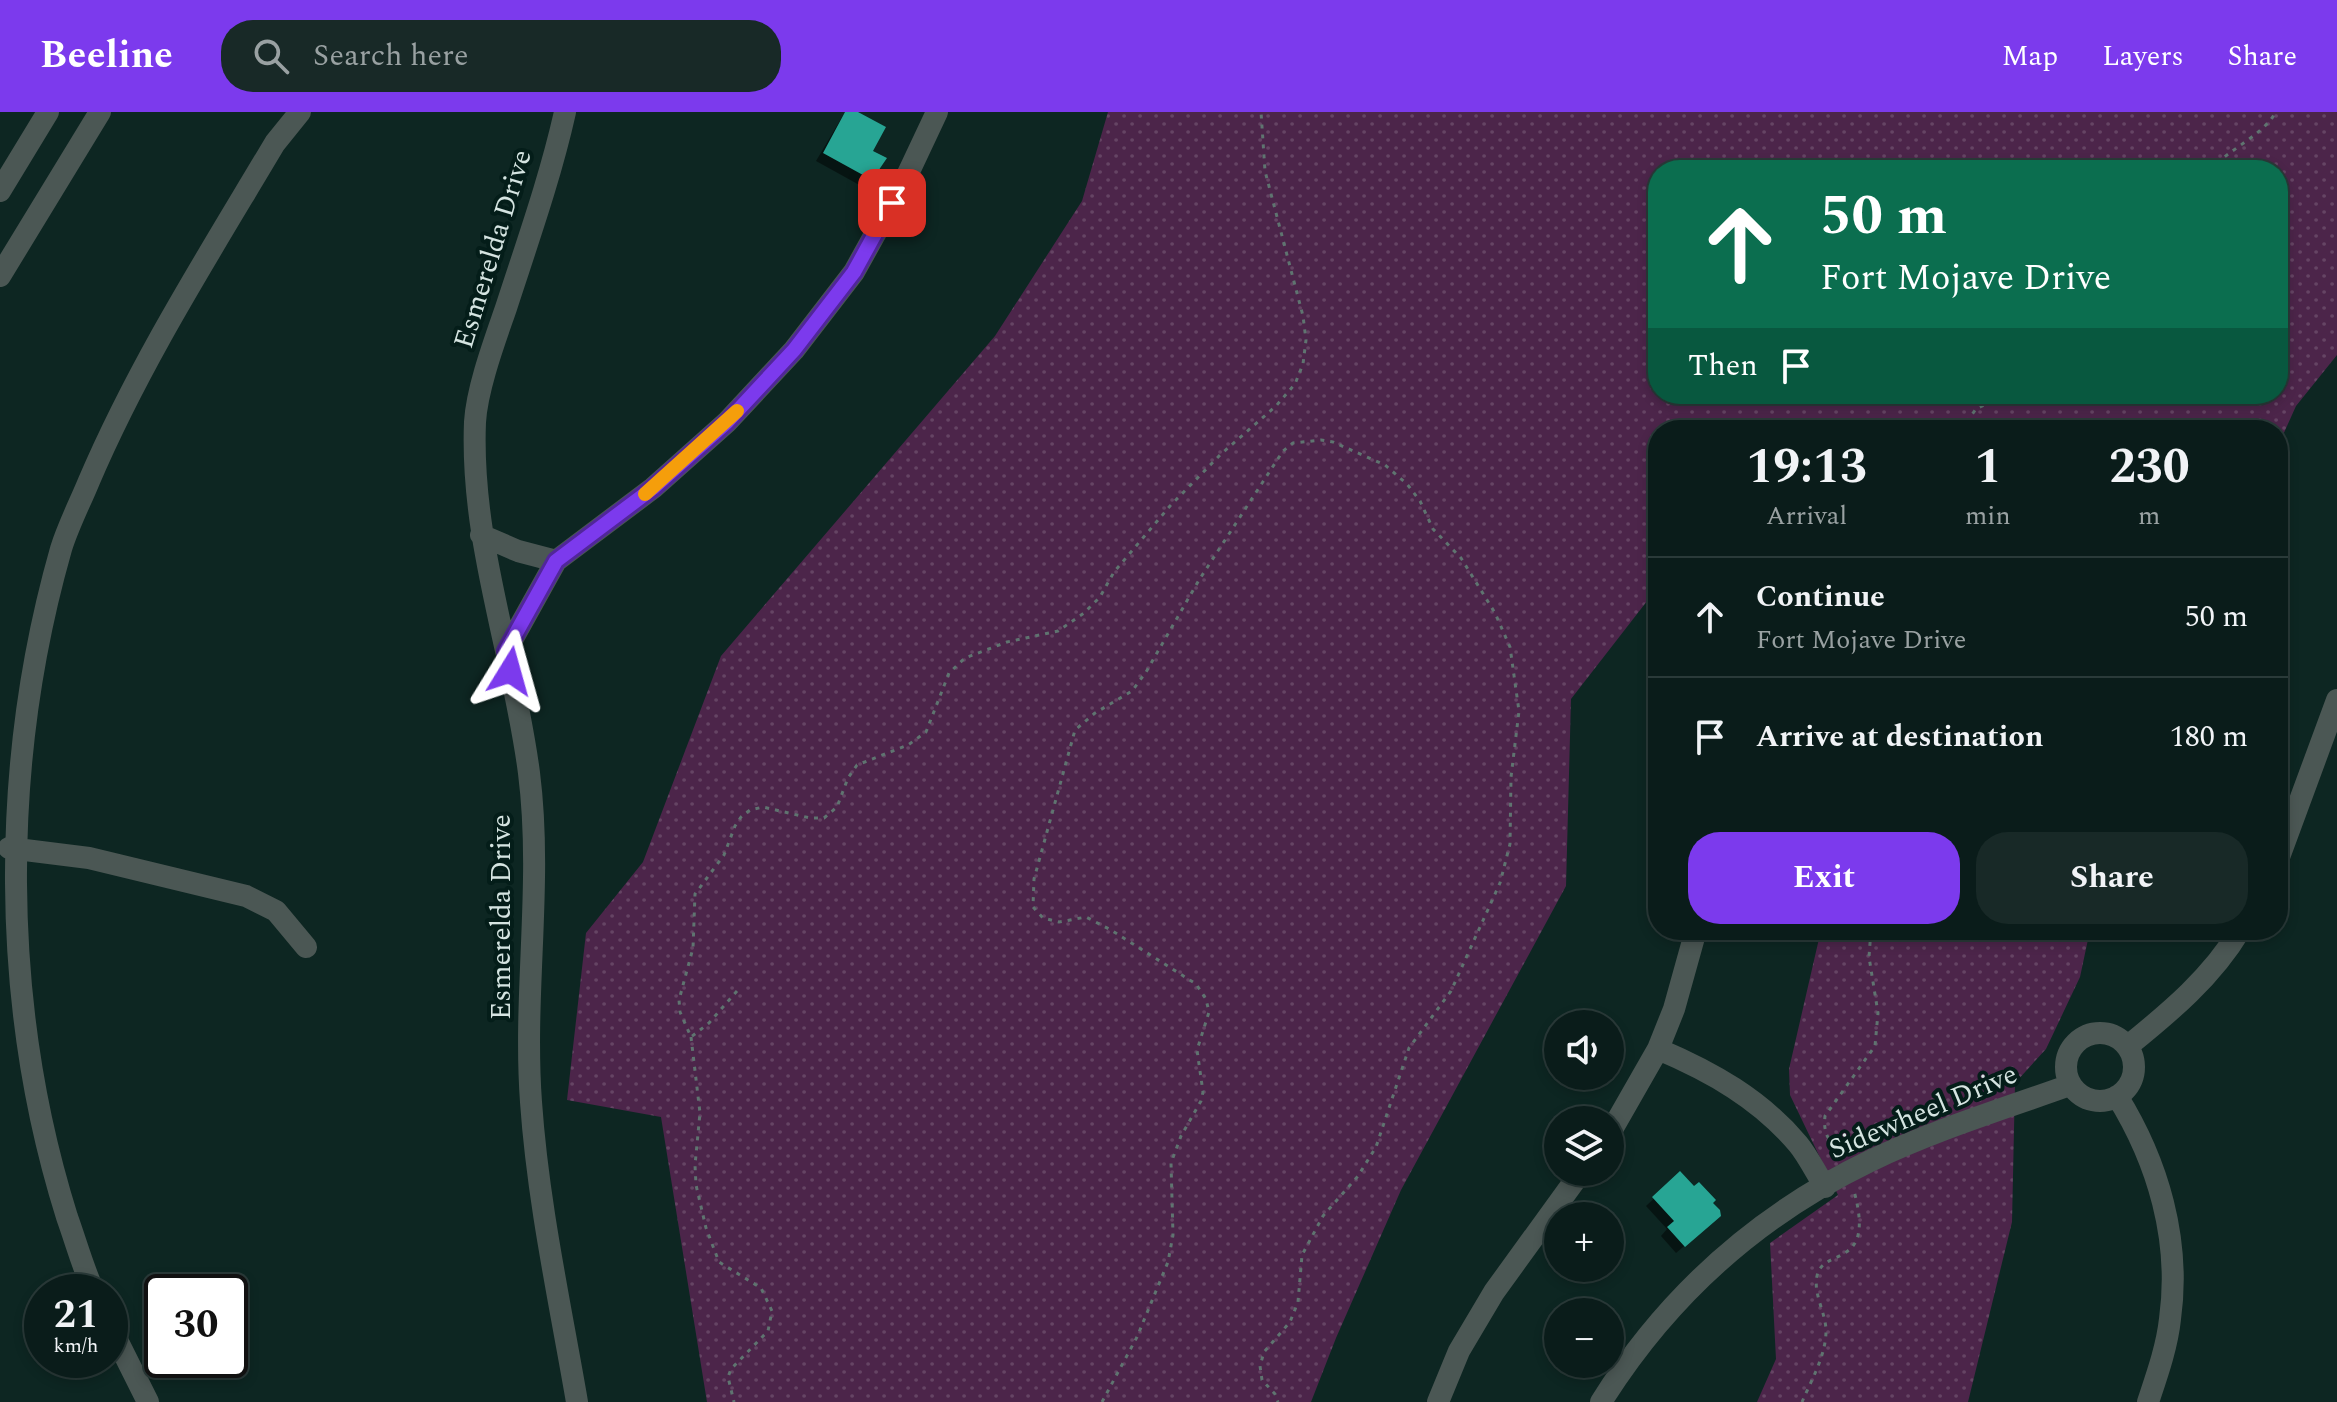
<!DOCTYPE html>
<meta charset="utf-8">
<style>
:root{--surface:#0a1c1a;--page:#182927;--text:#f1f3f6;--muted:#99a1a2;--line:#2a3a39;--accent:#7c3aed}
body{margin:0;font-family:Spectral,serif;background:var(--page);color:var(--text);height:100vh;display:flex;flex-direction:column;font-size:30px;white-space:nowrap}
*{box-sizing:border-box;margin:0}
p{font-size:26px;color:var(--muted)}
.icon{flex:none;width:44px;height:44px;fill:none;stroke:currentColor;stroke-width:2;stroke-linecap:round;stroke-linejoin:round}
.map{position:relative;flex:1;overflow:hidden}
.details{position:absolute;left:1648px;top:308px;width:640px;height:520px;display:flex;flex-direction:column;background:var(--surface);border-radius:32px;box-shadow:0 4px 12px #0003,0 0 0 2px var(--line)}
.details>*{flex:none}
.guide{position:absolute;left:1648px;top:48px;width:640px;height:244px;border-radius:32px;box-shadow:0 4px 12px #0003,0 0 0 2px var(--line);background:#0b6e4f;color:#fff;overflow:hidden}
.buttons{position:absolute;left:1544px;top:898px;display:grid;gap:16px}
.buttons a{display:grid;place-items:center;width:80px;height:80px;border-radius:50%;background:var(--surface);box-shadow:0 4px 12px #0003,0 0 0 2px var(--line);font-size:40px}
.speed{position:absolute;left:24px;top:1162px;display:flex;gap:16px;font-size:40px;font-weight:700;text-align:center}
.speed>*{display:grid;place-content:center;width:104px;height:104px;border-radius:50%;background:var(--surface);box-shadow:0 4px 12px #0003,0 0 0 2px var(--line);line-height:1}
.speed small{font-size:20px;font-weight:400}
.speed .limit{border:4px solid #111;border-radius:12px;background:#fff;color:#111}
.pin{position:absolute;display:grid;place-items:center;width:68px;height:68px;color:#fff;margin:-34px;border-radius:16px;box-shadow:0 4px 12px #0006}
.me{position:absolute;width:88px;margin:-44px;rotate:8deg;stroke-linejoin:round;filter:drop-shadow(0 0 6px #0008)}
.turn{display:flex;align-items:center;gap:28px;height:168px;padding:0 40px;font-size:36px}
.turn .icon{width:104px;height:104px;stroke-width:2.5}
.turn b{display:block;font-size:56px;line-height:68px}
.then{display:flex;align-items:center;height:76px;padding:0 40px;background:#0003;gap:16px;font-size:30px}
.eta{display:flex;justify-content:space-evenly;align-items:center;height:136px;text-align:center}
.eta b{font-size:48px;font-weight:700;line-height:56px}
.button{display:flex;gap:16px;margin-top:auto;padding:16px 40px}
.button a{flex:1;height:92px;border-radius:32px;background:var(--accent);color:#fff;font-size:32px;font-weight:700;line-height:92px;text-align:center}
.button a+a{background:var(--page);color:var(--text)}
ul{padding:0;list-style:none}
li{display:flex;align-items:center;gap:24px;height:120px;padding:0 40px;border-top:2px solid var(--line)}
li div{flex:1}
li b{display:block;font-size:30px}
li em{font-style:normal}
header{display:flex;align-items:center;gap:48px;box-sizing:border-box;height:112px;padding:0 40px;background:var(--accent);color:#fff}
header strong{font-size:38px}
nav{display:flex;gap:44px;margin-inline-start:auto;font-size:28px}
.search{width:560px;height:72px;background:var(--page);display:flex;align-items:center;gap:20px;box-sizing:border-box;padding:0 28px;border-radius:32px;color:var(--muted);font-size:30px}
.map>svg:first-child{display:block}
.grass{fill:url(#grass-dots);fill-rule:evenodd}
.shadow{fill:#0007}
.building{fill:#27a594}
.lines{fill:none;stroke-linecap:round;stroke-linejoin:round}
.path{stroke:#5f7470;stroke-width:3;stroke-dasharray:4 6;stroke-linecap:butt}
.minor{stroke:#4b5754;stroke-width:22}
.route-casing{stroke:#51269a;stroke-width:20}
.route{stroke:#7c3aed;stroke-width:14}
.slow{stroke:#f59e0b;stroke-width:14}
.labels{text-anchor:middle;dominant-baseline:central;stroke-width:8;stroke-linejoin:round;paint-order:stroke}
.street-label{font-size:28px;fill:#d5e4e1;stroke:#041d19}
</style>
<header>
<strong>Beeline</strong>
<div class="search"><svg class="icon" aria-label="search" viewBox="0 0 24 24"><circle cx="10" cy="10" r="6"/><path d="M15 15l6 6"/></svg>Search here</div>
<nav><a>Map</a><a>Layers</a><a>Share</a></nav>
</header>
<div class="map">
<svg width="2337" height="1290" viewBox="0 0 2337 1290">
<defs>
<pattern id="grass-dots" width="8" height="8" patternUnits="userSpaceOnUse" patternTransform="scale(2)"><rect width="8" height="8" fill="#4c254a"/><path d="M2 2h.1M6 6h.1" fill="none" stroke="#654464" stroke-width="1.8" stroke-linecap="round"/></pattern>
</defs>
<rect width="100%" height="100%" fill="#0d2622"/>
<path class="grass" d="M1108,0H2337V243L2296,294L2278,334V318H1658V475L1571,587L1566,774L1401,1078L1336,1226L1311,1290H707L661,1005L567,988L586,821L643,750L721,544L995,224L1082,89ZM1658,58H2278V282H1658Z
M1821,818H2090L2080,865L2046,937L2015,971L2012,1110L1968,1290H1757L1776,1247L1770,1131L1838,1083L1790,983L1789,957Z"/>
<path class="shadow" d="M845,0H854L871,39V67L863,75L816,49Z
M1680,1062L1694,1077L1710,1112L1676,1141L1661,1124L1667,1117L1646,1094Z"/>
<path class="building" d="M845,0H858L886,15L873,39L887,46L872,68L823,41Z
M1680,1059L1694,1074L1699,1070L1716,1088L1713,1091L1720,1098L1721,1104L1685,1135L1667,1115L1674,1109L1652,1085Z"/>
<g class="lines">
<path class="path" d="M2210,58C2229,37 2262,24 2276,0
M1961,318L1976,297L2007,282
M737,879L709,911L691,925L680,900L679,888L693,836L695,782L724,743L735,714L741,705L750,698L763,695L810,706H824L837,695L848,666L857,653L908,633L926,620L949,561L965,546L1007,530L1058,519L1084,501L1100,485L1114,460L1170,394L1220,343L1276,294L1295,272L1303,252L1306,228L1303,204L1265,59L1261,0
M691,925L700,1001L695,1053L696,1073L706,1116L719,1150L761,1176L772,1199L768,1219L731,1257L728,1265L734,1290
M1841,1042C1829,1028 1823,1023 1825,1004L1875,934L1878,901L1869,845L1871,818
M1102,1290L1137,1225L1168,1150L1173,1123L1171,1051L1181,1024L1201,989L1203,980L1197,938L1209,900L1206,887L1196,872L1111,818L1086,805L1059,810L1043,806L1033,795L1034,767L1075,618L1095,601L1132,579L1146,560L1199,468L1283,339L1293,331L1321,328L1333,330L1385,353L1407,372L1420,389L1433,417L1461,446L1495,501L1510,535L1519,599L1511,665L1510,732L1500,771L1451,879L1409,936L1376,1035L1358,1064L1323,1104L1302,1143L1298,1190L1290,1210L1264,1240L1260,1254L1262,1268L1275,1282L1278,1290
M1802,1290C1811,1269 1826,1243 1826,1219C1826,1201 1813,1182 1817,1164C1823,1134 1876,1159 1854,1079"/>
<path class="minor" d="M565,0C550,67 527,131 506,196C495,228 477,276 475,310C470,430 514,543 529,661C543,771 523,880 531,990C538,1091 560,1191 577,1290
M0,79L48,0
M0,164L100,0
M481,423L518,439L556,449L506,539
M556,449L653,376L727,310L794,238L854,160L905,68L937,0
M9,736L89,746L246,784L276,799L306,835
M2278,748L2337,588
M2066 955a34 34 0 1 1 68 0a34 34 0 1 1-68 0Z
M2128,934C2170,900 2212,865 2240,818
M1658,937C1712,960 1760,987 1798,1032C1808,1044 1816,1061 1825,1075
M2117,984C2158,1050 2181,1128 2170,1207C2167,1235 2157,1263 2148,1290
M1610,1021L1658,937L1674,897L1696,818
M94,1180C83,1156 76,1130 67,1105C0,892 0,651 61,437C68,414 80,391 89,369C140,250 209,142 275,31L300,0
M110,1214L148,1290
M1438,1290L1459,1239L1494,1180L1581,1060
M1601,1290C1668,1183 1756,1104 1870,1049C1934,1018 2003,997 2070,973"/>
</g>
<g class="lines">
<defs>
<path id="route" d="M510,559L506,539L556,449L653,376L727,310L794,238L854,160L892,91"/>
</defs>
<use href="#route" class="route-casing"/>
<use href="#route" class="route"/>
<path class="slow" d="M645,382L737,299"/>
</g>
<g class="labels">
<g class="street-label">
<text transform="translate(493 137) rotate(-73)">Esmerelda Drive</text>
<text transform="translate(501 805) rotate(-90)">Esmerelda Drive</text>
<text transform="translate(1923 1000) rotate(-23)">Sidewheel Drive</text>
</g>
</g>
</svg>
<div class="buttons">
<a><svg class="icon" aria-label="sound" viewBox="0 0 24 24"><path d="M4 9h4l5-4v14l-5-4H4zM17 9q2 3 0 6"/></svg></a>
<a><svg class="icon" aria-label="layers" viewBox="0 0 24 24"><path d="M12 4l9 5-9 5-9-5zM3 14l9 5 9-5"/></svg></a>
<a>+</a>
<a>−</a>
</div>
<div class="speed"><div>21<small>km/h</small></div><div class="limit">30</div></div>
<div class="pin" style="left:892px;top:91px;background:#d93025"><svg class="icon" aria-label="arrive" viewBox="0 0 24 24"><path d="M6 21V4h12l-3 4 3 4H6"/></svg></div>
<svg class="me" style="left:510px;top:559px" viewBox="-20 -20 40 40"><path d="M0-17L14 15 0 8-14 15z" fill="#7c3aed" stroke="#fff" stroke-width="4"/></svg>
<div class="guide">
<div class="turn"><svg class="icon" aria-label="ahead" viewBox="0 0 24 24"><path d="M12 20V5M6 11l6-6 6 6"/></svg><div><b>50 m</b>Fort Mojave Drive</div></div>
<div class="then">Then<svg class="icon" aria-label="arrive" viewBox="0 0 24 24"><path d="M6 21V4h12l-3 4 3 4H6"/></svg></div>
</div>
<section class="details">
<div class="eta">
<div><b>19:13</b><p>Arrival</p></div>
<div><b>1</b><p>min</p></div>
<div><b>230</b><p>m</p></div>
</div>
<ul>
<li><svg class="icon" aria-label="ahead" viewBox="0 0 24 24"><path d="M12 20V5M6 11l6-6 6 6"/></svg><div><b>Continue</b><p>Fort Mojave Drive</p></div><em>50 m</em></li>
<li><svg class="icon" aria-label="arrive" viewBox="0 0 24 24"><path d="M6 21V4h12l-3 4 3 4H6"/></svg><div><b>Arrive at destination</b></div><em>180 m</em></li>
</ul>
<div class="button"><a>Exit</a><a>Share</a></div>
</section>
</div>
